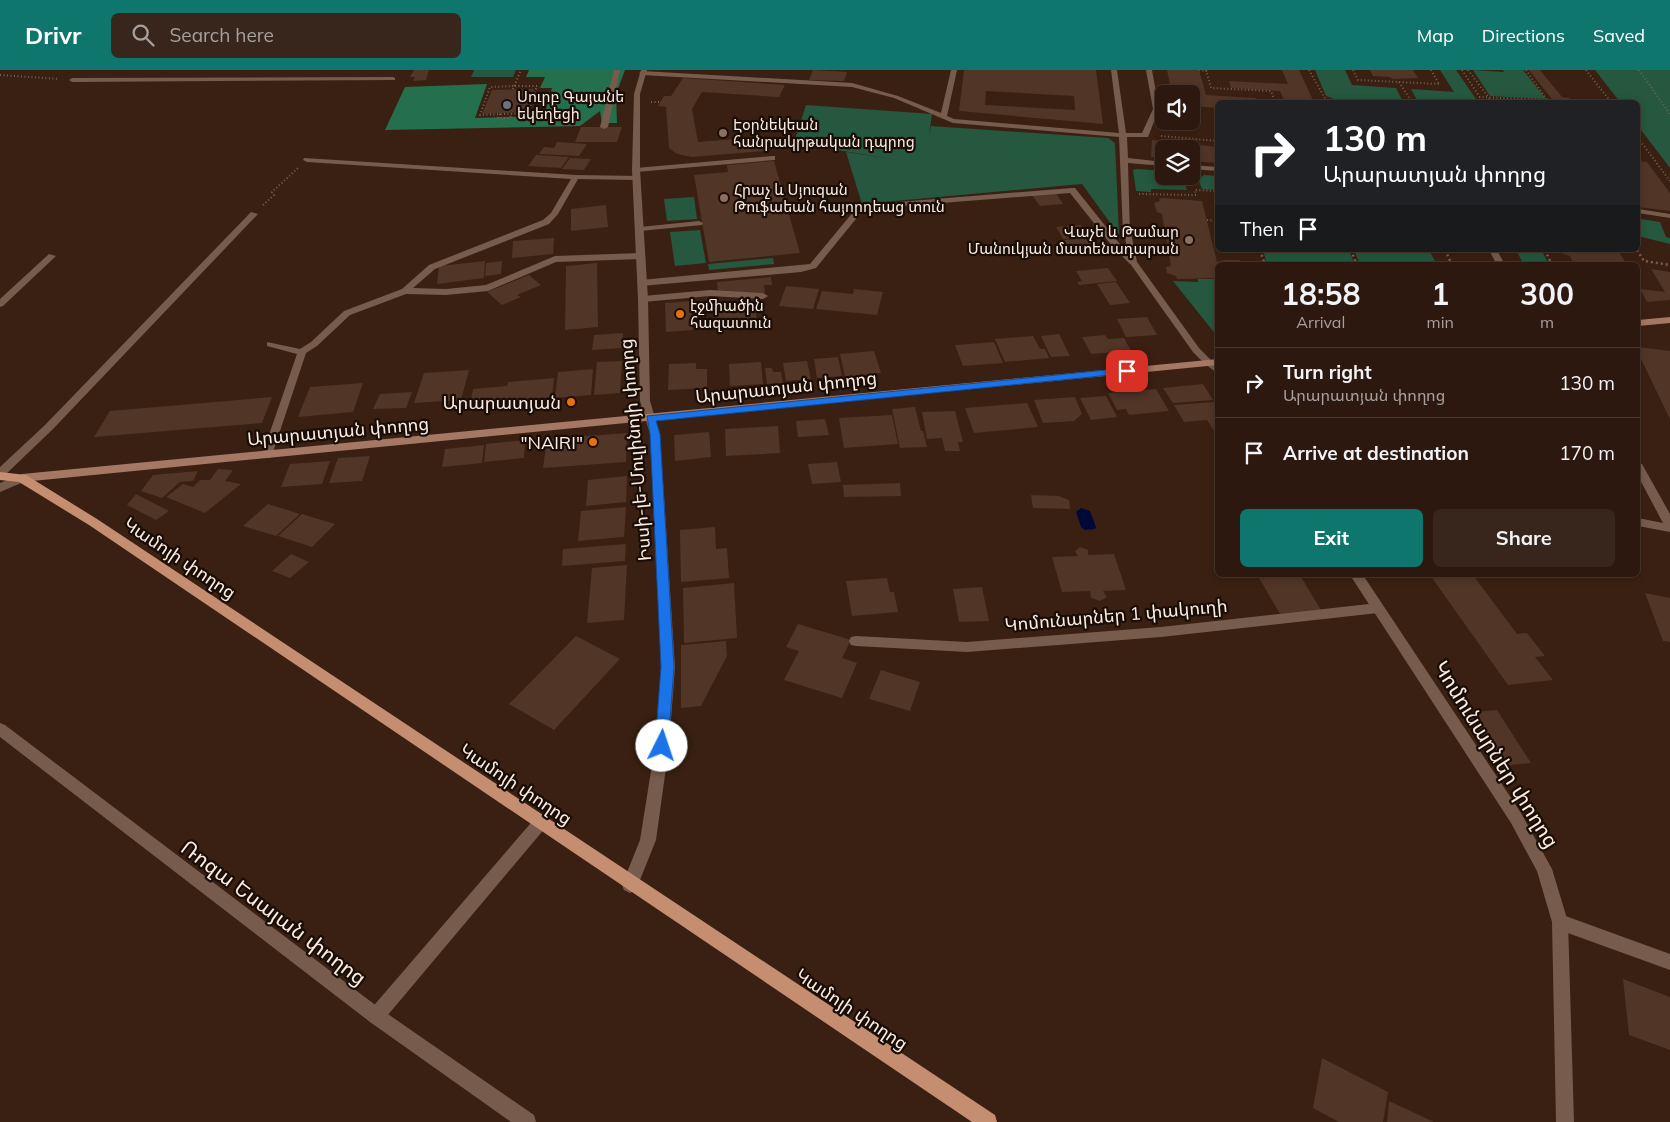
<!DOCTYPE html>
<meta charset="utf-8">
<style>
:root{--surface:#2c180e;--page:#38251c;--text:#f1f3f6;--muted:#a6a09e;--line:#48372e;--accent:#0f766e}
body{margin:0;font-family:Mulish,"Noto Sans Armenian",sans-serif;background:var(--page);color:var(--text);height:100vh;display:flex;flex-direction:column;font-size:19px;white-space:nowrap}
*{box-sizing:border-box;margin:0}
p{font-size:16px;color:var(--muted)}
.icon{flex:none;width:28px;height:28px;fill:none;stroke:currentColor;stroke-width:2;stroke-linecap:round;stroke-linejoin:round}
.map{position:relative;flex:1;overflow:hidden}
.panel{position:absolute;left:1215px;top:192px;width:425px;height:315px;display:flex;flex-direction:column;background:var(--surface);border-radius:8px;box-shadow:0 2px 8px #0003,0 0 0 1px var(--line)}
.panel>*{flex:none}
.banner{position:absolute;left:1215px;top:30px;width:425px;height:152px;border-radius:8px;box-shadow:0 2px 8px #0003,0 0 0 1px var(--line);background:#202124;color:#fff;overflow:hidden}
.controls{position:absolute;left:1155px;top:15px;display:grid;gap:10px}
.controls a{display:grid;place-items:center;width:45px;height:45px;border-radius:8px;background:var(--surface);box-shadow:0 2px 8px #0003,0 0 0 1px var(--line);font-size:25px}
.pin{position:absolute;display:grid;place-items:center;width:42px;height:42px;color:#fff;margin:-21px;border-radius:10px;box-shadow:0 2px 8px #0006}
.me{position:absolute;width:55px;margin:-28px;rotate:4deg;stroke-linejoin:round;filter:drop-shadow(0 0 4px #0008)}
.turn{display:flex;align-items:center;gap:18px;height:105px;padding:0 25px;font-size:22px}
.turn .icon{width:65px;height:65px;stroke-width:2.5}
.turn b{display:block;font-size:35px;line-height:42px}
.then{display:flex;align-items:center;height:48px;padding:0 25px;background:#0003;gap:10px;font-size:19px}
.eta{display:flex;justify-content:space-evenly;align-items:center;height:85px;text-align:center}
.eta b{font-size:30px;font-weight:700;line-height:35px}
.button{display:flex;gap:10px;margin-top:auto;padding:10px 25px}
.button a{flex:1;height:58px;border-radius:8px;background:var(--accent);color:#fff;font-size:20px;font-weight:700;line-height:58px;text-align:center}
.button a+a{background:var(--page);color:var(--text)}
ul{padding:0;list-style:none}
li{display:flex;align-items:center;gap:15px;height:70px;padding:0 25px;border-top:1px solid var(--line)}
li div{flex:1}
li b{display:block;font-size:19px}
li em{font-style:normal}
header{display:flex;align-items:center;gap:30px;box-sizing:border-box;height:70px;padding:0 25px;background:var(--accent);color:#fff}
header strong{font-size:24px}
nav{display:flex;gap:28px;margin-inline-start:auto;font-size:18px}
.search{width:350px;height:45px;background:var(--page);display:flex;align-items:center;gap:12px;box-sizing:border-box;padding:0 18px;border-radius:8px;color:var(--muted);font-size:19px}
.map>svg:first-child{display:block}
.green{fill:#25583e}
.forest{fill:#25704c}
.water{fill:#000837}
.building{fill:#513527;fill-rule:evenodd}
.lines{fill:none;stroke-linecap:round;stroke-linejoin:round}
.path-far1{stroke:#776053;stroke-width:2;stroke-dasharray:1 2.5;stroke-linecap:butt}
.path{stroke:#776053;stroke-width:2.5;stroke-dasharray:2 3;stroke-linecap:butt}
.service{fill:#775c4e;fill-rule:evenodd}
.minor{fill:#775c4e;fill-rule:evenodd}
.tertiary{fill:#775c4e;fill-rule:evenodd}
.secondary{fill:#a47862;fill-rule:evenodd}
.primary{fill:#c68e71;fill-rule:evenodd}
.route{fill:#1a73e8;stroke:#114b97}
.worship-dot{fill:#6b7280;stroke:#190d07;stroke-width:2}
.education-dot{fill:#8d6e63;stroke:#190d07;stroke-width:2}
.food-dot{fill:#e8710a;stroke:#190d07;stroke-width:2}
.labels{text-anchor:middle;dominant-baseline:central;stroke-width:4.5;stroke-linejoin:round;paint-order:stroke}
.far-poi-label{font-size:15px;fill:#fdebe2;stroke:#190d07;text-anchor:start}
.street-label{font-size:18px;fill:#fdebe2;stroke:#190d07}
.poi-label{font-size:18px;fill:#fdebe2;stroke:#190d07;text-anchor:end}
.near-street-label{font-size:21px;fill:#fdebe2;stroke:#190d07}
</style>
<header>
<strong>Drivr</strong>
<div class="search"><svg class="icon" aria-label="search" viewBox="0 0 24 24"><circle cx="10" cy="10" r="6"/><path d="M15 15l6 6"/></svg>Search here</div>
<nav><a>Map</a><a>Directions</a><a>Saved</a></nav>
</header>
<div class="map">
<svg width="1670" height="1052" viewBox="0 0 1670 1052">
<rect width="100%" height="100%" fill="#3a2012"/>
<path class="green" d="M474,0H516L513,7H471Z
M1315,0H1345L1352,15L1396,18L1403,32L1340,31L1326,26Z
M1440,0H1456L1478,32H1418L1411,19L1454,22Z
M1473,0L1504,2L1503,0H1523L1546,29L1490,26Z
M1595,0H1670V98L1638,56V32H1620Z
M806,35L932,44L929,65L931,56L1108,68L1115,73L1119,165L1082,114L862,134L846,82L899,90L794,73Z
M1137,99L1164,101V106H1183L1187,120L1151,119V122L1136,121L1133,100Z
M1204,105L1217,106V120L1202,119L1198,109Z
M694,127L697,149L667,151L664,129Z
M1641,149L1660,152L1666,167L1670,168V174L1638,166Z
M700,160L706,193L675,196L670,162Z
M1263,180H1349L1355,195H1283L1266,191Z
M1354,180H1429L1437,195H1360Z
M1516,180L1543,183L1549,195H1524Z
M773,188L774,194L709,200L708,194Z
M1198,209H1217V266L1173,211L1198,212Z"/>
<path class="forest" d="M529,0H625L616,24L617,53H602L600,41L580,56L385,60L405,17L487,14L475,48L544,46L552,18H540L545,7H526Z"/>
<path class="water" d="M1081,438L1090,441L1096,457L1095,459L1085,460L1081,457L1076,442Z"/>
<path class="building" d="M414,0H429L426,10L413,11L415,7H410Z
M813,0L847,2L844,11L809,10Z
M964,0H1096L1103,54L959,41ZM986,21L1074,26L1075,40L985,35Z
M1167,0H1199L1206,25L1255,28L1266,32H1218V38L1191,36V24H1172Z
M1282,0H1299L1314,32H1285L1280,21L1231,18L1229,11L1288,14Z
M1370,0H1413L1418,8L1393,9L1389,7L1373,6Z
M1529,0H1540L1562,27L1569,28L1573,32H1554Z
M683,8L785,15L779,27L702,22L692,39L698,72L761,67L765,81L692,87L677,84L669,78L666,37L658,36L664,26H671Z
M534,19L526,42L482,44L492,20Z
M581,57H622L617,72H575Z
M1152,70L1218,77V93L1191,91V79H1164V88L1151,87Z
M557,72L587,74L579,86L539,84L544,77L554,78Z
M536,85L569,87L561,98L528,96Z
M570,88L591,89L584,100L562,99Z
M774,91L800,183L709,192L694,105L728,102L727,95Z
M1638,91L1647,92L1670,123V141L1638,137Z
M1056,123L1063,134L1040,136L1032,125Z
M1162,128L1202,131L1217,192L1224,190H1239L1246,195H1218V208L1177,209L1176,206L1167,203L1166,197L1171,196L1162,144L1157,142L1154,133L1160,131L1159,129Z
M606,135L608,157L571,161V139Z
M1081,155L1088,167L1063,169L1056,157Z
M554,168L553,184L512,188L513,171Z
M1090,168L1099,183L1071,185L1062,170Z
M1551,180H1618L1627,195H1574L1570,186Z
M485,191L484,208L437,214L439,196Z
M502,191L501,204L485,206L486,193Z
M597,193L598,257L565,260L566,196Z
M1108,198L1117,211L1079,215L1077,212L1082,211L1076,201Z
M1651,199L1670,202V230L1647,232L1640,219L1665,222Z
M529,205L541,215L517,225L521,227L502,235L487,222Z
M771,207L772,215H764L765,223L718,222L717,212Z
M1116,212L1130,233L1110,235L1097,214Z
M786,216L819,219L813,239L779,236Z
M854,219L883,222L877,245L816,239L822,221L853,224Z
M691,231L693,260L666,262L665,233Z
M717,234L755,237L757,253L714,256Z
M1147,247L1157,265L1126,267L1117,249Z
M623,263L622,278L592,280L594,265Z
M1059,264L1070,286L1051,287L1041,266Z
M1105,265L1108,269L1124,268L1131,281L1091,284L1082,267Z
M1033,266L1040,279H1045L1049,288L1005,292L995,269Z
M994,272L1003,293L963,296L955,275Z
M1638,277L1670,281V349L1638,283Z
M874,281L881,303L845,307L840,284Z
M838,287L842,306L817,308L814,289Z
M622,291L620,323L594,325L597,292Z
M807,291L811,309L786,311L783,293Z
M761,292L763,314L730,316L729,294Z
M696,293V299H707V318L668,320L669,294Z
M765,298H772L773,302H781L783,313L767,314Z
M593,299L591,325L555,328L558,302Z
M469,300L461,330L414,333L424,303Z
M554,308L552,327L470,334L473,319L507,316L508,312Z
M363,313L353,342L298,347L310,317Z
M1203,314L1213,330L1173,333L1163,318Z
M1156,319L1169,341L1129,345L1126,339L1117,340L1108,323Z
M412,322L406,338L373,339L380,324Z
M1106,326L1117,347L1091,350L1080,328Z
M272,327L262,353L94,367L110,341Z
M1075,327L1082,344L1074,351L1043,353L1034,330Z
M1215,332L1218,336V367L1207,350L1184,352L1174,335Z
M1027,333L1038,357L974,363L965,338Z
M915,337L921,361H923L927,377L900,378L892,339Z
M955,341L963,372H958L960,381H945L942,368L927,369L922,342Z
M892,345L898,374L844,378L839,348Z
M825,349L829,365L798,367L796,351Z
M778,356L780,383L726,386L725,359Z
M709,362L711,387L675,391L674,365Z
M627,363L626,392L543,398L547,369Z
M525,370L524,388L484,392L486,374Z
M484,375L482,393L442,397L445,379Z
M370,386L362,411L329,413L338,388Z
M330,391L322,414L281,417L290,394Z
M837,392L841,412L812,414L808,394Z
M218,399L233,400L225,411L241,414L205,443L166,427L183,414L193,417L200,410H210Z
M198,401L193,411L180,412L162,428L141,421L153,405Z
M627,406L626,432L586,436L588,410Z
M900,413L901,426L844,427L843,415Z
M136,424L169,441L156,450L127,435Z
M1031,425L1059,426L1069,430L1070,439L1033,438Z
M268,434L300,444L276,466L243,456Z
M626,437L624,467L578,471L581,441Z
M302,444L335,454L312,477L278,466Z
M715,457L716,479L727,478L729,508L681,512L680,460Z
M626,474L625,491L562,496L563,479Z
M1080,477L1088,480V485L1114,484L1126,520L1103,521L1107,527L1100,531L1091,528L1090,521L1062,522L1052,487L1078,486L1075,481Z
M291,484L309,492L290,508L272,501Z
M627,495L624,550L587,553L592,498Z
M1284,505H1300L1321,540L1280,544L1259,508Z
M1430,505H1473L1517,564L1527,563L1545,586L1535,587L1553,610L1508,615Z
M887,508L890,522H894L898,542L852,546L846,511Z
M734,513L737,568L684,573L683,518Z
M982,517L989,551L959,552L953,519Z
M1645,523L1670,528V572L1663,571Z
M798,554L851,570L842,588L857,593L842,628L784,610L799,581L786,577Z
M576,566L620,589L554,660L509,634Z
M726,571L727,586L701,636L681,638V575Z
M881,600L920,612L910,641L869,629Z
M1497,640L1531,693L1498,696L1465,643Z
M1623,909L1670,927V980L1629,965Z
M1322,988L1388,1022L1383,1052H1339L1313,1038Z
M1389,1031L1434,1052H1387Z"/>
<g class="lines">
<path class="path-far1" d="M1199,0L1207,1
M1206,0L1211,18L1271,21L1275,32
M1309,0L1327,32
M1353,0L1358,10L1439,14
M1431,0L1439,14
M1462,0L1483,32
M1468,0L1492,32
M1526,0L1547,30
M1586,0L1611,32
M1639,0L1670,44
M0,5L59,9
M1399,12L1412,32
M515,16H537L528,43L480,45L490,17Z
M513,19L521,0
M1479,27L1548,30
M651,32H661
M500,44L498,48H510L512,44
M1161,66L1218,71
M1638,68L1670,111
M1139,124L1196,125L1195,120L1218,121
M263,135L274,125L272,122L298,98
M1207,150L1218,151"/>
<path class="path" d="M1260,180L1265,195
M1351,180L1357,195
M1445,180L1452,195
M1545,180L1552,195
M1637,180L1644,191L1670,195"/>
<path class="service" d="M614,0H620L608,57L604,59L600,57Z
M951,0H957L947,46L954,49L1119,63L1111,0H1117L1126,63H1142L1153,39L1146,0H1152L1159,39L1148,67H1127L1128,88L1164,92V96L1128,93L1130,165L1123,163L1119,67L953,53L894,28L852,17L642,5L639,3L642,1L852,13L898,26L941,43Z
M393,7L395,8V10L72,12L69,10L72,8Z
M772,86H775V90L636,102L632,100L636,98Z
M1191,95L1218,97V101L1191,99Z
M1072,118H1075L1119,173L1136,190V194H1130L1113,177L1070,123L864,139L816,198L801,202L641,216L637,213L641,210L810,194L859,135H862Z
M1638,139L1670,144V148L1638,143Z
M699,151L703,153L702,155L640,161L636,159L640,157Z
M1489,180H1497L1505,195H1497Z
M710,220L763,223L768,226L763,229L710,226L643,232L638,229L643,226Z
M1638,393L1642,394L1670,444V462L1638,456V448L1663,453L1638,406Z
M541,745L546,747L549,752L546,757L382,952L376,955L370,952L367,946L370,940L536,747Z
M1560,844L1670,884V900L1554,858L1552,852L1554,846Z"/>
<path class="minor" d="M304,88L576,105L637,106L641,108L637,110L578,109L558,144L549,154L435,199L413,218L446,219L486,215L555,186L641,183L645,186L641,189L556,192L488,221L446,225L406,224L350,245L317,276L306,283L271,388H263L262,385L297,284L267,276V272L300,279L311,272L344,241L402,219L429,195L543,150L551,143L571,109L307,92L303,90Z
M251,142L258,144L53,359L4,406L0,407V397L45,355Z
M1124,161L1131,163L1137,192L1199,278L1212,291V295H1206L1193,282L1129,192Z
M49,184L56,186L3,236L0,237V229Z
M1378,533L1382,535L1384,538L1382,541L1378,543L1161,567L967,582L856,576L851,575L849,571L851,567L856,566L967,572L1161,557Z
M0,653L5,655L382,940L534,1045L536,1052H511L370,952L0,667Z"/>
<path class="tertiary" d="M641,0H647L640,24V100L648,229L650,331L660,364L675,597L669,676L656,770L636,820L630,823L624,820L622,815L640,770L655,676L661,597L650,364L640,331L638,229L632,100L634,24Z
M1209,290L1218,295V304L1204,293Z
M22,404L28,408L26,411L0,422V413Z
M1350,505H1363L1521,743L1552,799L1568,852L1574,1052H1556L1552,852L1537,801L1511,753Z"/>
<path class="secondary" d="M1670,247V253L1638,256V250Z
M1218,289V295L22,412L16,408L22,404Z"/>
<path class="primary" d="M0,402L26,405L97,449L995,1045L997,1052H972L89,455L19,412L0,410Z"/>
</g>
<path class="route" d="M1127,298L1130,299V303L656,351L660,364L674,597L668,676L666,680H657L655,676L661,597L650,364L647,346Z"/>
<circle class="worship-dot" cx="507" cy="35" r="5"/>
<g class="education-dot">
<circle cx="723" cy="63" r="5"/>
<circle cx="724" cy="128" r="5"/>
<circle cx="1189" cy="170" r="5"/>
</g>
<g class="food-dot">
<circle cx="680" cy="244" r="5"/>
<circle cx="571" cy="332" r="5"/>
<circle cx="593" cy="372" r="5"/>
</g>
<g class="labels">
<g class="far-poi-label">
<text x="517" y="26">Սուրբ Գայանե<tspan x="517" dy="17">եկեղեցի</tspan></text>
<text x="733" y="54">Էօրնեկեան<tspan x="733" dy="17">հանրակրթական դպրոց</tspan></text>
<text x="734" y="119">Հրաչ և Սյուզան<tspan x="734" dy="17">Թուֆաեան հայորդեաց տուն</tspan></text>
<text x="1179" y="161" text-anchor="end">Վաչե և Թամար<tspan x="1179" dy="17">Մանուկյան մատենադարան</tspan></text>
<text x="690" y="235">էջմիածին<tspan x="690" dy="17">հազատուն</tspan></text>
</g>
<g class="street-label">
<text transform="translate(786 317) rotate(-6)">Արարատյան փողոց</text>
<text transform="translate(338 361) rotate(-5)">Արարատյան փողոց</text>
<text transform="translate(635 380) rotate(-95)">Իսսի-լե-Մուլինոյի փողոց</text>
<text transform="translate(180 488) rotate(34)">Կամոյի փողոց</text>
<text transform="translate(1116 545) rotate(-5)">Կոմունարներ 1 փակուղի</text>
<text transform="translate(516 714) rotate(34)">Կամոյի փողոց</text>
<text transform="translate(852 939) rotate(34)">Կամոյի փողոց</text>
</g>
<g class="poi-label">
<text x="561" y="332">Արարատյան</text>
<text x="583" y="372">"NAIRI"</text>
</g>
<g class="near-street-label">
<text transform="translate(1497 684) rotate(58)">Կոմունարներ փողոց</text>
<text transform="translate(274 842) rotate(37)">Ռոզա Եսայան փողոց</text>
</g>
</g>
</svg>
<div class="controls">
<a><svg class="icon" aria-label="sound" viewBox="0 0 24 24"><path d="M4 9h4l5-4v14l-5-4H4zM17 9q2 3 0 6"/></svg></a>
<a><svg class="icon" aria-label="layers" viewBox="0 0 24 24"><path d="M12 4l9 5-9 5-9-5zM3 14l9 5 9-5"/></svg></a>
</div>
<div class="pin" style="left:1127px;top:301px;background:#d93025"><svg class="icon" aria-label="arrive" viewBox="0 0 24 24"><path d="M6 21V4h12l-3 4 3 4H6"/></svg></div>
<svg class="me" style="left:662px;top:676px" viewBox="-20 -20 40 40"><circle r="19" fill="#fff"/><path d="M0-13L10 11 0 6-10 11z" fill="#1a73e8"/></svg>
<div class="banner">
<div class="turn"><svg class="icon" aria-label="right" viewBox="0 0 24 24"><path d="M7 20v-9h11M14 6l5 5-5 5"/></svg><div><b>130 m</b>Արարատյան փողոց</div></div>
<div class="then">Then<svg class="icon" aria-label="arrive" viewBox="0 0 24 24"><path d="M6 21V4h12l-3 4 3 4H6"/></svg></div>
</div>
<section class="panel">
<div class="eta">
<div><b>18:58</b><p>Arrival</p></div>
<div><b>1</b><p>min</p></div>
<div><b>300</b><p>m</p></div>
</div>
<ul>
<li><svg class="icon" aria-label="right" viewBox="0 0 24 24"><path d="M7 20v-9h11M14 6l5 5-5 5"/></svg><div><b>Turn right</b><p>Արարատյան փողոց</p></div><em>130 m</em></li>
<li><svg class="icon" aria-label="arrive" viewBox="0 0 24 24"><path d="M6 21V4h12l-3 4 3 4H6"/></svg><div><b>Arrive at destination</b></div><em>170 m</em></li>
</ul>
<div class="button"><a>Exit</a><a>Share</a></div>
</section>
</div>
